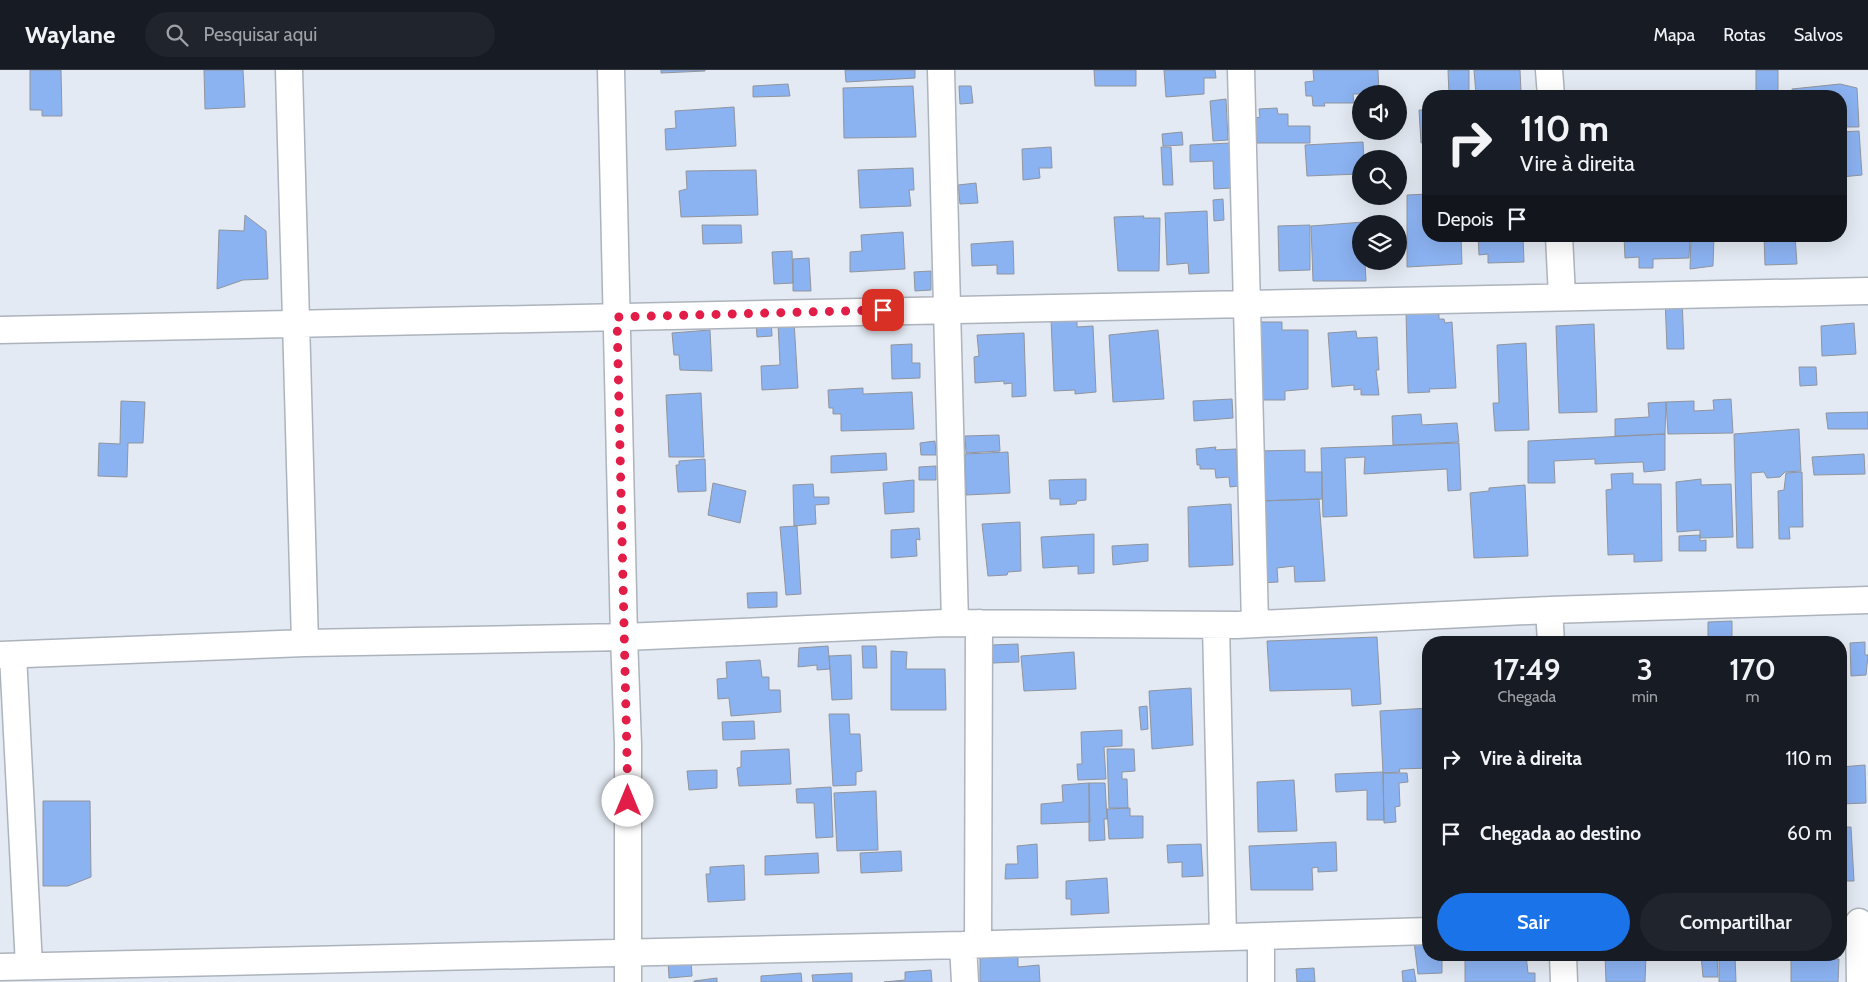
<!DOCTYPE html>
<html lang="pt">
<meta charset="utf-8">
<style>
:root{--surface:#171b24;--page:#20242c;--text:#f1f3f6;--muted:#9ea1a6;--line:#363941;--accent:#1a73e8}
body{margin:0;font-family:Cabin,sans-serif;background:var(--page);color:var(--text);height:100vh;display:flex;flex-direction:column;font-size:19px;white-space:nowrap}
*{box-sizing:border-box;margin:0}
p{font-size:16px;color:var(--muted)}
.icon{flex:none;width:28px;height:28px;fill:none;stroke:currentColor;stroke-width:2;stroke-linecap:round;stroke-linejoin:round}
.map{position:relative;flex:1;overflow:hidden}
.side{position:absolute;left:1422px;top:566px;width:425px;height:325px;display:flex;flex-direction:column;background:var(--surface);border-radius:20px;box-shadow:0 5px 20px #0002}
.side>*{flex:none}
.banner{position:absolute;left:1422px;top:20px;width:425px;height:152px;border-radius:20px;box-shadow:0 5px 20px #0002;background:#171b24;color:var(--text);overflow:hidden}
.fabs{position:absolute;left:1352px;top:15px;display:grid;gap:10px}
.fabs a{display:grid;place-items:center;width:55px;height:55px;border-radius:50%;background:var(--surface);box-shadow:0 5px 20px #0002;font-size:25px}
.pin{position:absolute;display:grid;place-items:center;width:42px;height:42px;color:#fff;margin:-21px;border-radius:10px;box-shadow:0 2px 8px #0006}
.me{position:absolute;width:55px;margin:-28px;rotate:0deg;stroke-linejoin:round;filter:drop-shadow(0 0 4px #0008)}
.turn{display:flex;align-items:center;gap:18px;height:105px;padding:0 15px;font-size:22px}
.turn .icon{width:65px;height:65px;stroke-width:2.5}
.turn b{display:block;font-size:35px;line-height:42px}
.then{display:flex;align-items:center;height:48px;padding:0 15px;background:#0003;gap:10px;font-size:19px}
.eta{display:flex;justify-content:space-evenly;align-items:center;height:85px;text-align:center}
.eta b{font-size:30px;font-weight:600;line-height:35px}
.cta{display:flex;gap:10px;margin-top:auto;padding:10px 15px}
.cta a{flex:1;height:58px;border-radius:30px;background:var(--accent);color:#fff;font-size:20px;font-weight:600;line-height:58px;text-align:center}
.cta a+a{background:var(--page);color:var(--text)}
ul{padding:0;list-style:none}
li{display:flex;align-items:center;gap:15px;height:75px;padding:0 15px}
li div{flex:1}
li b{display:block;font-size:19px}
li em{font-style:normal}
header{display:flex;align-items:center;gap:30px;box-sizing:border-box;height:70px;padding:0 25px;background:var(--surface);border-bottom:1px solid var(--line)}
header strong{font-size:24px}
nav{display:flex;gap:28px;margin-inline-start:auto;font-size:18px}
.search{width:350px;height:45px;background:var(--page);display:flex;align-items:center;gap:12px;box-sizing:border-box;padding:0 18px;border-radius:28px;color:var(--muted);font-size:19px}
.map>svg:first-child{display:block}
.building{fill:#8bb2f1;stroke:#90959e}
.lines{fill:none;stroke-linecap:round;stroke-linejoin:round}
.minor-casing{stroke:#adb3bc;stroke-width:29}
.minor{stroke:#fff;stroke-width:26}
.route{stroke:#e11d48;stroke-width:9;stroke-dasharray:0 16.2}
</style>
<header>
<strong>Waylane</strong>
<div class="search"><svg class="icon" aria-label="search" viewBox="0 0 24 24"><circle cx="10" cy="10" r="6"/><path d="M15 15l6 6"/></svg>Pesquisar aqui</div>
<nav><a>Mapa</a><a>Rotas</a><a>Salvos</a></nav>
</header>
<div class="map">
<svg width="1868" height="912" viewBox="0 0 1868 912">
<rect width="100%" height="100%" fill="#e4eaf3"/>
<path class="building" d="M30,0H61L62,46H42V40H30Z
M204,0H243L245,37L205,39Z
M661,0H705V1L661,3Z
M845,0H915V8L846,12Z
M1094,0H1136V16H1095Z
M1164,0H1215L1216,8H1204V24L1166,27Z
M1313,0H1378L1379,24H1353L1354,33H1324L1325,36H1313L1312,26H1306L1305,12L1314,11Z
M1448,0H1469V26H1449Z
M1474,0H1520L1521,22L1476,25Z
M1756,0H1778V26H1756Z
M788,14L790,26L753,27V16Z
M1840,14L1857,18L1859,57H1841V26H1793L1792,19Z
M913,16L916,67L844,68L843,18Z
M959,16H971L973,33L960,34Z
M1679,25H1738V26H1679Z
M1226,29L1228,70L1213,71L1210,31Z
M734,37L736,76L666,80L665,59L676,58L675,41Z
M1277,38L1278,44H1288V56H1310V73H1257L1256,48L1260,47L1259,39Z
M1419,40H1429V72L1421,73Z
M1859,61L1862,105L1841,107V62Z
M1182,62L1183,75L1163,76L1162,64Z
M1363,72L1364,89H1361V104L1307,106L1305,75Z
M1230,73L1231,118L1214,119L1213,91L1190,92V75Z
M1051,77L1052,98H1039L1040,108L1023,110L1022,79Z
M1161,77H1171L1173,115H1163Z
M913,98L914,120H909L911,136L860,138L858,100Z
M756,100L758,145L681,147L679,121L687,119L686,101Z
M976,113L978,133L960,134L958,115Z
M1429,124V166H1461L1462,194L1407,197V125Z
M1223,129L1224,150L1214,151L1213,130Z
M1207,141L1209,203L1189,204L1188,193L1167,195L1165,143Z
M245,145L266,161L268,209L243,210L217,219L219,160L244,161Z
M1144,146L1143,148H1160L1159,201H1118L1114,147Z
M1364,152L1361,154V191H1365L1366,211H1313L1311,156Z
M702,155H741L742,173L703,174Z
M1310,155V200L1279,201L1278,156Z
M903,162L905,199L850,202V182L862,181L861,165Z
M1478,166H1523L1524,192L1488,193V184L1479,185Z
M1624,166H1690L1689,188L1653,189V198H1639V187L1625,188Z
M1691,166H1714L1713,196L1690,199Z
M1764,166H1795L1797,194L1765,195Z
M1013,171L1014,204H997V195L972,196L971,174Z
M792,181L793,213L774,214L772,182Z
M809,188L811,221H793V189Z
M931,201V220L915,221L914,202Z
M1682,227L1684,279H1667L1665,228Z
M1439,239V249H1444L1445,253L1452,252L1456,318L1429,319L1430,322L1408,323L1406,241Z
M1077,247V257L1093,256L1096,322L1075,324V320L1054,321L1051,249Z
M771,250L772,266L757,267L756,252Z
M794,251L798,318L762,320L761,296L780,295L778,253Z
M1258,252H1282V260H1308V319L1285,321V330H1261Z
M1854,253L1856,284L1822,286L1821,256Z
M1594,254L1597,342L1559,343L1556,256Z
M710,260L712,301L680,300L679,285H674L672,263Z
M1158,260L1164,329L1113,332L1109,265Z
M1356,261L1357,268L1377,267L1379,300H1376L1379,325H1361V319L1354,320V315L1332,317L1328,263Z
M1024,263L1026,326L1012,327V313L1004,314V311L975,313L974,287L979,286L977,265Z
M1526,273L1529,360L1495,361L1493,333H1499L1497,275Z
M912,274V293H920V308L892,309L891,275Z
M1799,297H1816L1817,315L1800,316Z
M863,318V324L912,322L914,359L841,361V344H833V338H829L828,320Z
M701,323L704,387H669L666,325Z
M1232,329L1233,348L1194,351L1193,331Z
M1731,329L1733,363L1668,364L1666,332L1694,331V341L1714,340L1713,330Z
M121,331L145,332L143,373H128L127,407L98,406L99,373L120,374Z
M1666,332L1665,364L1615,366V349L1649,347L1648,333Z
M1868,342V359H1828L1826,343Z
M1421,344L1422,355L1457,353L1459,372L1393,375L1392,346Z
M1799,359L1801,401L1785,402L1780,407L1767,408L1764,402L1751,403L1753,478H1737L1734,364Z
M1665,364V400L1644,402L1643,392L1595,394V389L1554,391L1555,413H1528V371Z
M999,365L1000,381L966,383L965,366Z
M935,371L936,385H921L920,373Z
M1459,373L1461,420L1448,421L1447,399L1364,404L1365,387L1345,388L1347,446L1323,447L1321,378Z
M1216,377L1215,380L1236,379L1238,416L1230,417L1229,407L1216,408L1215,399H1200V395H1197L1196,379Z
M1305,380V402H1322V429L1259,431L1257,381Z
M1008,382L1010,423L966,425L965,384Z
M886,383L887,400L831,403V386Z
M1864,384L1865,404L1814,405L1812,387Z
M705,389L706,421L678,422L676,395H679V391Z
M936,396V410H919V397Z
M1802,402L1803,457H1789L1790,469H1779L1778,421L1784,420L1786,403Z
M1633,403V414H1661L1662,491L1634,492V484L1608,485L1606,420L1612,419L1611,404Z
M1086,409V430L1077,431L1076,434L1060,435V429H1050L1049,410Z
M1701,409V415L1731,414L1733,467L1700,468V460L1677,462L1676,412Z
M914,410V442L885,444L883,413Z
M713,413L746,421L740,453L708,445Z
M813,414L814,427H829V434L815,435L816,454L794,456L793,415Z
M1525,415L1528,486L1474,488L1470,423L1489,421V418Z
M1319,429L1325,511L1295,512L1294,496L1277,498L1278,512L1261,513L1259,431Z
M1231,434L1233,495L1189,497L1188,437Z
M1020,452L1021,501L1008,502L1007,505L988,506L982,454Z
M797,456L801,524L786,525L780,457Z
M919,458L920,470L916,469L917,486L891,488V460Z
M1094,464V503L1078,504V496L1043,498L1041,467Z
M1700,465V471L1706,470V481H1679V466Z
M1148,474V491L1113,495L1112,476Z
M777,522V537L748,538L747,523Z
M1732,551V572H1708V552Z
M1377,567L1381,634L1352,636L1351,619L1270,621L1267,571Z
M1865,572V585H1868L1866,605L1851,606L1850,573Z
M1018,574L1019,592L993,593L992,575Z
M828,576L830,599L817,600V595L798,597L799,578Z
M862,576H876L877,598H863Z
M891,581L907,582L906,599H945L946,640H891Z
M1074,582L1076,619L1024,621L1021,586Z
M851,585L852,629L832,630L829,586Z
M760,590L762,607H769V620H780L781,642L731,646L729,628L718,629L717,609L727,608L726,592Z
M1191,618L1193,675L1152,679L1149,621Z
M1147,636L1148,659L1141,660L1139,637Z
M1429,638V698L1399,699L1400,702L1383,703L1380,641Z
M829,644H849L850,664H860L862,701L856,702V715L833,716Z
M754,651L755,669L723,670L722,652Z
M1122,660V676L1104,677L1106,709L1078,710L1077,694H1082L1081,662Z
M789,679L791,714L739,716L737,698L741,697V681Z
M1107,679H1134L1135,701L1122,702V709H1127L1128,738H1109Z
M1865,695L1866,733L1841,734V697Z
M717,700V718L689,720L687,701Z
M1383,702L1384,750H1367V720L1336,722L1335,704Z
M1383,703H1407L1408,712L1399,713L1400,736L1395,737L1396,752L1384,753Z
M1294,710L1297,761L1258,762L1257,712Z
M1089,713H1105L1107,749H1104L1105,770L1089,771Z
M1089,713L1090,752L1041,754V734L1063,732L1062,715Z
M831,717L833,767L816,768L814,733H797L796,719Z
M876,721L878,780L837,781L834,723Z
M43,731H90L91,807L68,816H43Z
M1130,738V746H1143V768L1109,769L1107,739Z
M1841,757H1851L1854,811H1841Z
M1336,772L1337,801L1318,802V797L1312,798L1313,820H1251L1249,776Z
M1037,774L1038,808L1005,809L1006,794H1018L1017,776Z
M1201,774L1203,806L1182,807V792L1168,793L1167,775Z
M901,781L902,801L861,803L860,783Z
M818,783L819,803L765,805V786Z
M744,795L745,830L708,832L706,804H710V797Z
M1107,808L1109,843L1071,845V829H1066V811Z
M1841,860H1854L1855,871L1841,872Z
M1429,870V885H1442V903L1418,904L1414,871Z
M1018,885V897L1039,895L1040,912H980V886Z
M1526,885L1528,903H1535V912H1465V889Z
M1605,885H1646L1645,912H1606Z
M1701,885H1717L1718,907H1703Z
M1719,885H1735L1736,912H1719Z
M691,889L692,906L669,908L668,890Z
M1791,889H1839L1838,912H1791Z
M1314,898L1315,912H1297L1296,899Z
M1414,899L1416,912H1403L1402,901Z
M931,900L932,912H884L905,910V902Z
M801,903L802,912H761V906Z
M852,903V912H813L812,905Z
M717,908V912H694V911Z"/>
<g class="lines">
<defs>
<path id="minor" d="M289,0L305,573
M611,0L624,567L628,675V912
M941,0L955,553
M1241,0L1255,554
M1549,0L1551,26
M1559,166L1562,226
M0,260C623,251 1245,230 1868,221
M1549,540L1551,572
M1216,555L1223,867
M0,585L305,573L624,567L945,553L1237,555L1549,540L1868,530
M13,585L29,896
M1859,852L1860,912
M1261,867V912
M978,874L979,553
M963,875L965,912
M1563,885L1564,912
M0,897L963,875L1429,861"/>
</defs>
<use href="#minor" class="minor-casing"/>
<use href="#minor" class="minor"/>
</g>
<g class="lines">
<path class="route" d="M628,731L617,247L883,240"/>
</g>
</svg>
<div class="fabs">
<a><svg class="icon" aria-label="sound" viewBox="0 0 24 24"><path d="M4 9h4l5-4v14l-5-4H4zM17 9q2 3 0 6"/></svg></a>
<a><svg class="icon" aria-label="search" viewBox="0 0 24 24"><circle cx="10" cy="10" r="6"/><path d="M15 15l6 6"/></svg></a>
<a><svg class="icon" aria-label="layers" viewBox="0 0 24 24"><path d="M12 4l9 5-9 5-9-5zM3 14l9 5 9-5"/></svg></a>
</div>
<div class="pin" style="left:883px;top:240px;background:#d93025"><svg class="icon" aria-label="arrive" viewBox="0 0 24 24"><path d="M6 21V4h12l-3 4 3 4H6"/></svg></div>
<svg class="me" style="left:628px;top:731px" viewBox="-20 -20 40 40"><circle r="19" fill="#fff"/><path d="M0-13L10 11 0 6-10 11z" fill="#e11d48"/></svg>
<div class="banner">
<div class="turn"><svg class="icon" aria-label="right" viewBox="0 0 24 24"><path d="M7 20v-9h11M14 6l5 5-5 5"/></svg><div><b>110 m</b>Vire à direita</div></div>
<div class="then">Depois<svg class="icon" aria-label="arrive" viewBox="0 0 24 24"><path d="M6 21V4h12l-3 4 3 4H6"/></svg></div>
</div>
<section class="side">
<div class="eta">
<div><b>17:49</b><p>Chegada</p></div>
<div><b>3</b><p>min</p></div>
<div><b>170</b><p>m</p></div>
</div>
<ul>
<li><svg class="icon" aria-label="right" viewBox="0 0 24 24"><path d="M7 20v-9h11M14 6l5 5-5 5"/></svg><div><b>Vire à direita</b></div><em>110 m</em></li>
<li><svg class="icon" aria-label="arrive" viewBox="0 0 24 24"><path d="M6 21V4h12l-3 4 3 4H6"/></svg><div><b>Chegada ao destino</b></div><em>60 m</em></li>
</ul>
<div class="cta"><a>Sair</a><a>Compartilhar</a></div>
</section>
</div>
